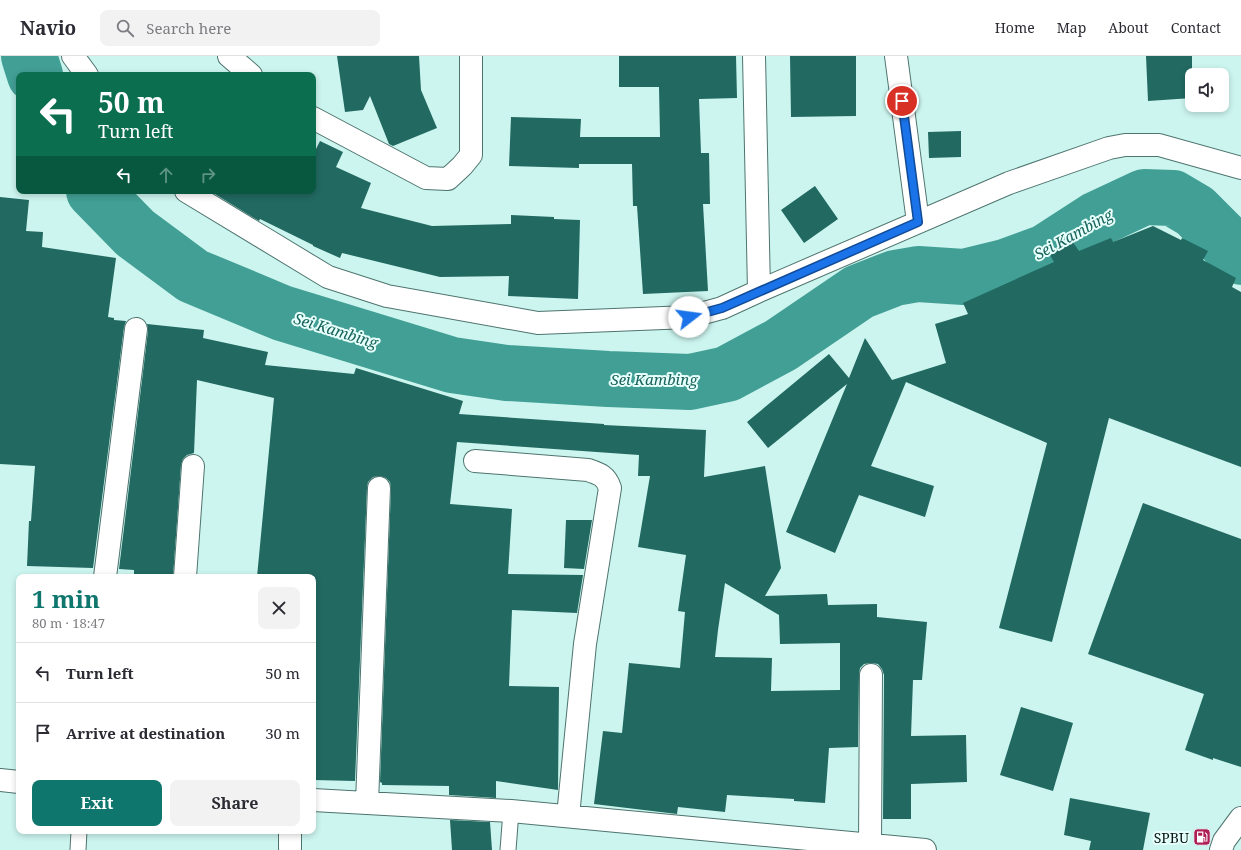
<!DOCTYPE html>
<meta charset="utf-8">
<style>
:root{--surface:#fff;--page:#f2f2f3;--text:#2b2b33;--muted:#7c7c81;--line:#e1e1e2;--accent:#0f766e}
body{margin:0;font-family:"Noto Serif",serif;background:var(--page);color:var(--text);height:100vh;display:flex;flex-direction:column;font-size:15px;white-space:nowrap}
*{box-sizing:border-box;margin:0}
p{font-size:13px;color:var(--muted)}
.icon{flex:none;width:22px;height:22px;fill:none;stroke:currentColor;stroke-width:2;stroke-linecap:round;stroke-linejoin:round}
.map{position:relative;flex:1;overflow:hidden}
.side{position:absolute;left:16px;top:518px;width:300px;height:260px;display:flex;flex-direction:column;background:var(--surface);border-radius:8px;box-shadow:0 2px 6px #0003}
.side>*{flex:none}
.hud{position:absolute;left:16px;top:16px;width:300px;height:122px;border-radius:8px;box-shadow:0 2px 6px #0003;background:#0b6e4f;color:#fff;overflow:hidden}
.tools{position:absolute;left:1185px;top:12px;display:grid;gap:8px}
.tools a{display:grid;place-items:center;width:44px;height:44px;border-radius:8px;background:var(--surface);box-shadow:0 2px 6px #0003;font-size:20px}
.pin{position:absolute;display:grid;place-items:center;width:34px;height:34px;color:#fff;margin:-17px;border:2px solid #fff;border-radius:50%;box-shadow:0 1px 4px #0007}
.me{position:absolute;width:44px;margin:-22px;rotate:75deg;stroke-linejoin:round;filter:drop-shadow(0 0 3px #0008)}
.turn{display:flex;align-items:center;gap:14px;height:84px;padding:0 16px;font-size:18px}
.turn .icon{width:52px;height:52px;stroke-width:2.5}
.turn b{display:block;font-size:28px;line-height:34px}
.lanes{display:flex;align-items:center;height:38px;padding:0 16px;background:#0003;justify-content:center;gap:20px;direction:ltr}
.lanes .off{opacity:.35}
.round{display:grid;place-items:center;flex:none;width:42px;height:42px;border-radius:8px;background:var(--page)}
.overview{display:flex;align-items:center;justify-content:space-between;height:68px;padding:0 16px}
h1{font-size:24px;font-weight:700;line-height:30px;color:var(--accent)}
.cta{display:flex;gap:8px;margin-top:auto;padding:8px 16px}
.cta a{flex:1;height:46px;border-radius:8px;background:var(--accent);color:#fff;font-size:16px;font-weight:700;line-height:46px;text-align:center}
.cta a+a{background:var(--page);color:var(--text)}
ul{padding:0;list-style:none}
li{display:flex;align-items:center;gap:12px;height:60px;padding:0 16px;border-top:1px solid var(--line)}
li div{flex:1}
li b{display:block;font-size:15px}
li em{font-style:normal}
header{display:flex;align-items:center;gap:24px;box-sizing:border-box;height:56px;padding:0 20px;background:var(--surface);border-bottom:1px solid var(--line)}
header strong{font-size:19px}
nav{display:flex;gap:22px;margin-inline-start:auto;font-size:14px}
.search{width:280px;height:36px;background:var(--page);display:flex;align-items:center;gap:10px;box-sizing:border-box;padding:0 14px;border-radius:8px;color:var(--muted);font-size:15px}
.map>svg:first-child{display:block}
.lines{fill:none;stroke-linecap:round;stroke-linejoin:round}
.river{stroke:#429f95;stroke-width:56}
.building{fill:#216961;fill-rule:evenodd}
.service-casing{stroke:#4e746e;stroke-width:17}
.minor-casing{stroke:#4e746e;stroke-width:24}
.service{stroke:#fff;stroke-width:15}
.minor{stroke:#fff;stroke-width:22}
.route-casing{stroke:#114b97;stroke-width:10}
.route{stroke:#1a73e8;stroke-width:7}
.labels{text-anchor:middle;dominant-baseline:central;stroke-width:4;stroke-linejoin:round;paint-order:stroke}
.poi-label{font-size:14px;fill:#081715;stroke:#e6fffb;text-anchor:end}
.water-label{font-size:15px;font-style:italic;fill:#19635c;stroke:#e6fffb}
</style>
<header>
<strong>Navio</strong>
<div class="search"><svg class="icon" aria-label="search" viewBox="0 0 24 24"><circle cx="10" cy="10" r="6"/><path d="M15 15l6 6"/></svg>Search here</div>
<nav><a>Home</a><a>Map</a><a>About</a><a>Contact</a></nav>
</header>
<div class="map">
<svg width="1241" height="794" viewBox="0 0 1241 794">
<rect width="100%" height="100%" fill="#ccf5ef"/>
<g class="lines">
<path class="river" d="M29,0L35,19
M94,135L135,177L193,220L282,257L452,309L507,317L608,323L690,326L727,318L781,289L859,236L895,222L918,218L964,221L1005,211L1046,196L1097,163L1144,141L1173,142L1195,155L1241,201"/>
</g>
<path class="building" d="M337,0H419L421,34L437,72L393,90L389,88L370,40L363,54L345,56Z
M619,0H736L737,42L699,43L701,97H709L710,148H703L708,235L643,238L637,150H633L632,108H579V112L509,110L511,61L581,63L580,81H660L659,31H619Z
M790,0H856V60L791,61Z
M1146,0H1192V42L1148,45Z
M961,75V101L929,102L928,76Z
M320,85L343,96L336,111L371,127L361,152L432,170L511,168V159L554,161V163L580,164L578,243L508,240L509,220L440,221L342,197L340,202L313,190V189L260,163L259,165L210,135H313V99Z
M815,130L838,163L804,187L781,154Z
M0,141L29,144L26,175L43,176L42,191L116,202L108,261L114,262V264L126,265L124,271L93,512L27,510L29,465H31L35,410L0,408Z
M1153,170L1181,184L1182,182L1208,195L1203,204L1236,222L1232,231L1241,236V411L1109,362L1052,586L999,572L1047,387L906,326L871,410L934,430L925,461L859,439L835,497L786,476L847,328L768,392L747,366L829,298L849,322L865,282L892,324L946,307L935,268L968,258L963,247L1054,206L1050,199L1072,185L1079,195L1111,182L1113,186Z
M147,268L204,274L203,282L268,296L265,309L354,318L356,312L463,345L459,358L604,368V369L706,374L704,421L765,410L781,512L765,540L827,538L828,549L877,548V561L927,566L922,624H913L911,680L966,679L967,726L911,728V763H883L884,619L882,613L878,608L871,607L864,608L860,612L859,619L858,691L829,692L825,747L794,745V743L727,739L725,756L678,751L677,758L594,748L603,675L622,677L629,607L680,612L685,556L678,555L686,499L638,491L650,420H638L639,399L457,386L450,448L512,453L508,518L583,519L577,557L512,554L509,630L559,631L558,734L496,725V742L449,739V730L382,729V727L380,726L391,432L390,426L386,422L380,420L373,421L368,426L367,432L355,725L313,724V560L315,521H257L274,342L197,324L194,397L187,399L183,403L181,409L173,521H134V514L119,513L148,275ZM725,527L779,559L780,588L840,587V634L771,635L772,602L715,601L718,574Z
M1143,447L1241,483V711L1213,702V704L1185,694L1204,638L1088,598Z
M566,464H592L584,513L564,512Z
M1021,651L1073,667L1053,735L1000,719Z
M1070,742L1150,757L1143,794H1089L1091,785L1064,779Z
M450,764L490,766L492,794H452Z"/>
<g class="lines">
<defs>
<path id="service" d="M78,794L79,775
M508,794L511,755"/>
<path id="minor" d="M73,0L87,19
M229,0L251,19
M754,0L759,235
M896,0L918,166
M313,62L426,122L448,123L462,110L471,99V0
M186,135L328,221L387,240L538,267L689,261L722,252L759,235L1009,127L1109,92L1125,89H1159L1241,112
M475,405L588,414C600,418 606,420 610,432L585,588L568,760
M105,521L136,273
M185,521L193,410
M0,724L19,726
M313,744L511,755L925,794
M367,747L379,432
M870,789L871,619
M290,794V775
M1221,794L1224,785L1241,762"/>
</defs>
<use href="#service" class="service-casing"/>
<use href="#minor" class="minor-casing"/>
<use href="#service" class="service"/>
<use href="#minor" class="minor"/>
</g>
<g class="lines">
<defs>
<path id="route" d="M689,261L722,252L918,166L902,45"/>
</defs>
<use href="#route" class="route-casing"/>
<use href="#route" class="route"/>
</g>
<defs>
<symbol id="fuel-square" viewBox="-11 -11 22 22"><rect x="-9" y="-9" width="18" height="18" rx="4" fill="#af1f55" stroke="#e6fffb"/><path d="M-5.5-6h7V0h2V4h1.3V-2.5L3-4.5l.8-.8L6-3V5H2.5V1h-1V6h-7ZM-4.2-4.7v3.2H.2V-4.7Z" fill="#fff"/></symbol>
</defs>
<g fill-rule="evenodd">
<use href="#fuel-square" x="1192" y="771" width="20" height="20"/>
</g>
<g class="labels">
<g class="poi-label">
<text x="1189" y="781">SPBU</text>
</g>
<g class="water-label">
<text transform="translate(1073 178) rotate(-29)">Sei Kambing</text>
<text transform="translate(336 274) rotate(17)">Sei Kambing</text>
<text x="654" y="323">Sei Kambing</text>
</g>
</g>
</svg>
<div class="tools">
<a><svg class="icon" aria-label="sound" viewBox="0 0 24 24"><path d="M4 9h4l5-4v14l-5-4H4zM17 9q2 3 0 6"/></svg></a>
</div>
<div class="pin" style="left:902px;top:45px;background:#d93025"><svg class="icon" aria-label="arrive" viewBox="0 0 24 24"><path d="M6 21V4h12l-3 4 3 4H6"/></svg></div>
<svg class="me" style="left:689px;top:261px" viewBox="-20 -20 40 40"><circle r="19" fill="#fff"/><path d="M0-13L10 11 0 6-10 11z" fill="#1a73e8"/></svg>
<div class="hud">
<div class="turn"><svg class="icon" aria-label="left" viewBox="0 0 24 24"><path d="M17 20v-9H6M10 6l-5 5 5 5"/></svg><div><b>50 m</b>Turn left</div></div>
<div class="lanes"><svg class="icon" aria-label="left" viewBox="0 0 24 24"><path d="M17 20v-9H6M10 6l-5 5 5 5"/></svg><svg class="icon off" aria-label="ahead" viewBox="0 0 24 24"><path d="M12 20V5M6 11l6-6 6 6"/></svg><svg class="icon off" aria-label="right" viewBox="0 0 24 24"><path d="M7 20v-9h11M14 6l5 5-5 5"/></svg></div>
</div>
<section class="side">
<div class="overview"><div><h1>1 min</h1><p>80 m · 18:47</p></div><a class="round"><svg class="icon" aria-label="close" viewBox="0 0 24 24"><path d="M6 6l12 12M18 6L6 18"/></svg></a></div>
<ul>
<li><svg class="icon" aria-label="left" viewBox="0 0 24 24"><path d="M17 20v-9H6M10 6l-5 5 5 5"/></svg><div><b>Turn left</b></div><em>50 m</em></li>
<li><svg class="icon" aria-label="arrive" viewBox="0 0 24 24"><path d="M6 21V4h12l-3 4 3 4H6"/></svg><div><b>Arrive at destination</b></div><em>30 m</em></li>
</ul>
<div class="cta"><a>Exit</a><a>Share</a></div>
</section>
</div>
